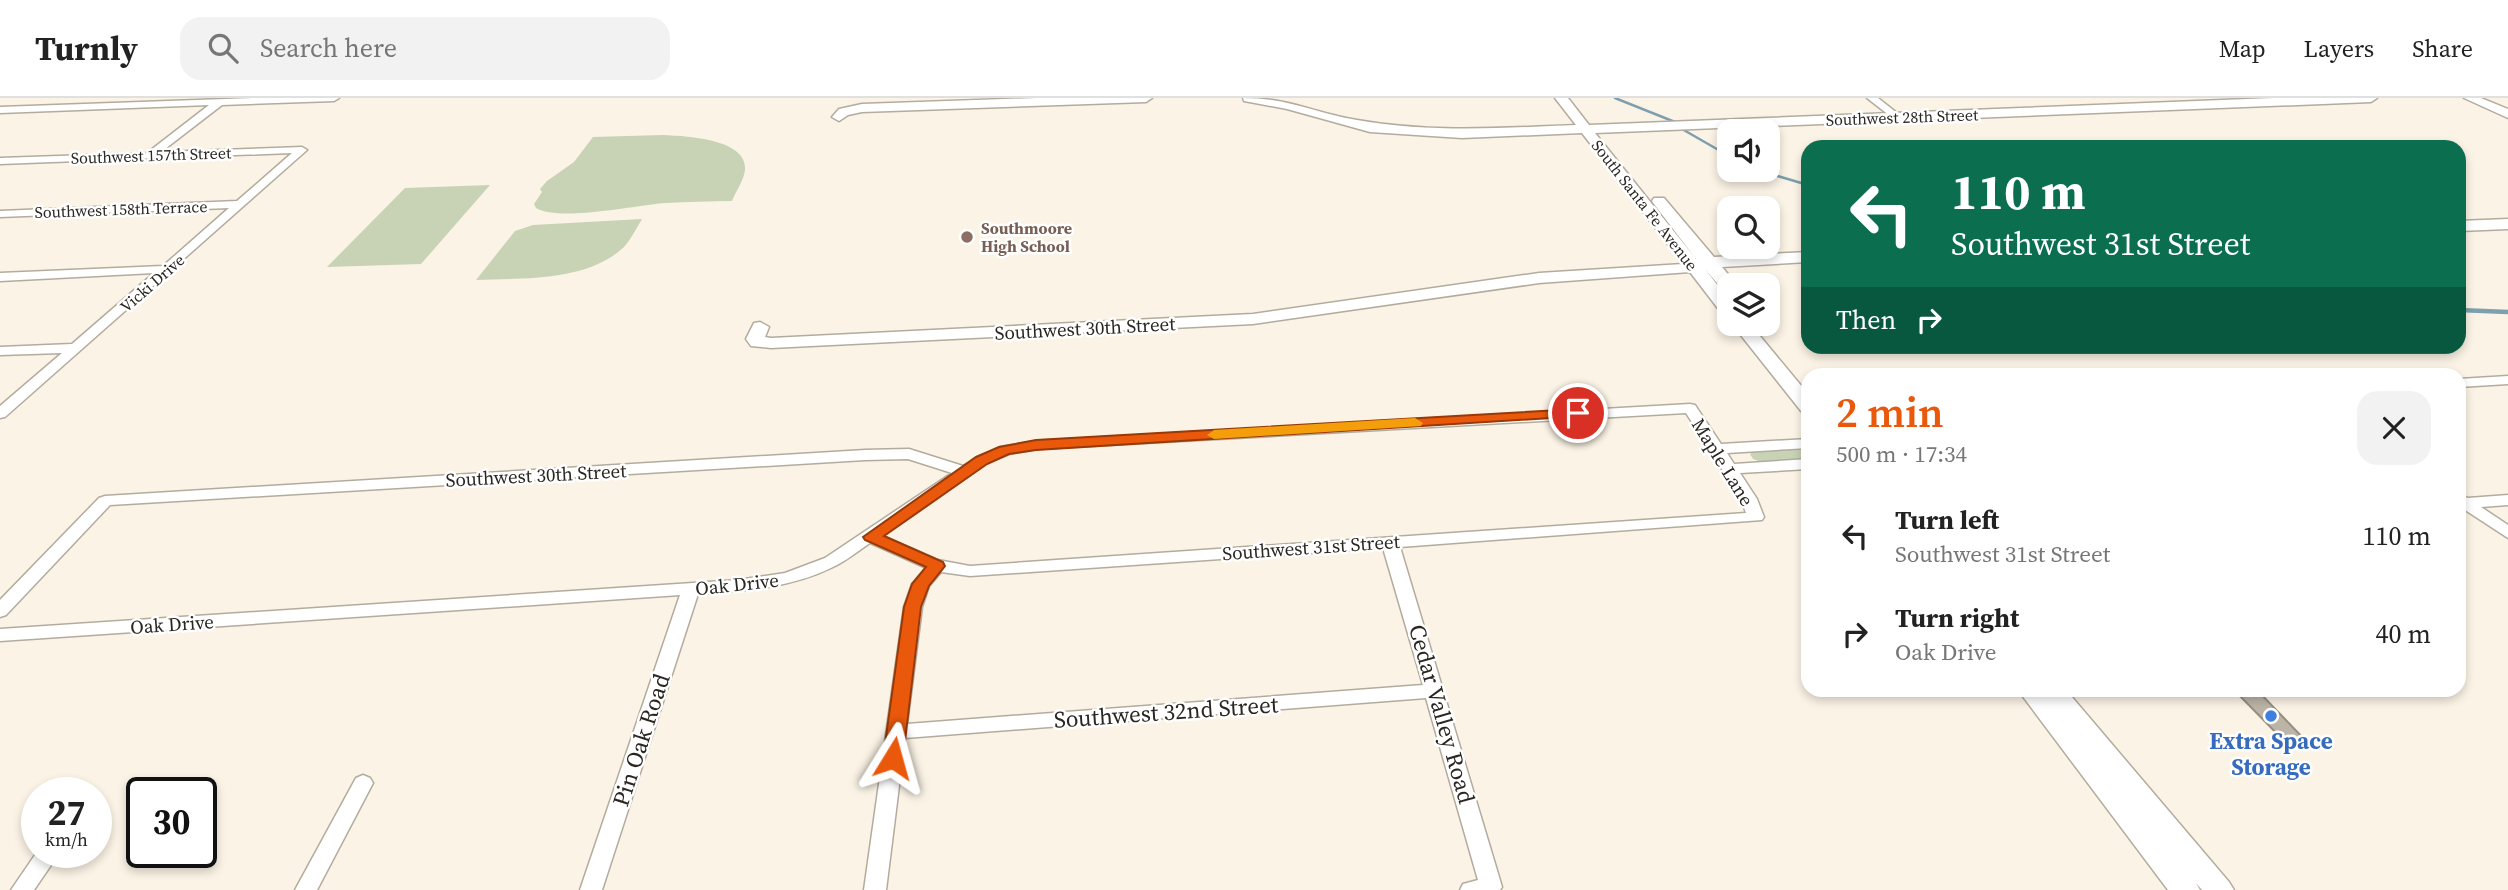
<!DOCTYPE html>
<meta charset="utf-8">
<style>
:root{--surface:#fff;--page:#f2f2f2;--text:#222;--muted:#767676;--line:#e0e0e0;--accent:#ea580c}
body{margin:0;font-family:"Source Serif 4",serif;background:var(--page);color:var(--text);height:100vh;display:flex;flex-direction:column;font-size:26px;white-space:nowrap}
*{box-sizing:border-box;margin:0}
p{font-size:23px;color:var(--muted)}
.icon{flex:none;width:38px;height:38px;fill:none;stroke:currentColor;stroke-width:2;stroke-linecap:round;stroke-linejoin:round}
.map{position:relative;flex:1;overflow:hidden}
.details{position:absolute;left:1801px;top:270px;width:665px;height:329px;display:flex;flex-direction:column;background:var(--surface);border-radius:21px;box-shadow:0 4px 10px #0003}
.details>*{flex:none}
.guide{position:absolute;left:1801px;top:42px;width:665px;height:214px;border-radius:21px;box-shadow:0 4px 10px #0003;background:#0b6e4f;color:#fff;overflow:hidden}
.controls{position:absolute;left:1717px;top:21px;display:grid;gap:14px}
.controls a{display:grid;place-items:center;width:63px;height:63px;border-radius:14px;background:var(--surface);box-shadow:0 4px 10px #0003;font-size:35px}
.speed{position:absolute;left:21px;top:679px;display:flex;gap:14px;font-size:35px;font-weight:700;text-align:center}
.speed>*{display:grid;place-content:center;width:91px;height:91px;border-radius:50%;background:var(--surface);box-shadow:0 4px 10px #0003;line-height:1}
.speed small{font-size:18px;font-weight:400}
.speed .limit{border:4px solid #111;border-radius:10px;background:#fff;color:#111}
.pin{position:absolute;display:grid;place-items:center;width:60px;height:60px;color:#fff;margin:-30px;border:4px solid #fff;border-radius:50%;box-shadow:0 2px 7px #0007}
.me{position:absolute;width:77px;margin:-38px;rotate:8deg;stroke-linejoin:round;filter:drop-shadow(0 0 5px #0008)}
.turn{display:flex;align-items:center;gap:24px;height:147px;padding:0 35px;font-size:32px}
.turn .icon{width:91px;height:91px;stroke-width:2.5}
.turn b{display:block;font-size:49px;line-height:60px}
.then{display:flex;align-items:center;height:66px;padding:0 35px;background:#0003;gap:14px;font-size:26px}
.round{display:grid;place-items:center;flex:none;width:74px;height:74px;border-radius:21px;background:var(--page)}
.overview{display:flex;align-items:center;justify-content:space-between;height:119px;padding:0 35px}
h1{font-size:42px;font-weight:600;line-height:52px;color:var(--accent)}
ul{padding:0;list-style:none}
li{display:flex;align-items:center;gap:21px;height:98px;padding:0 35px}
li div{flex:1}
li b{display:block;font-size:26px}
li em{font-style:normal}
header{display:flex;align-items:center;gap:42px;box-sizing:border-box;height:98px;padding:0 35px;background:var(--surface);border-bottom:2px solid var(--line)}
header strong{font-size:33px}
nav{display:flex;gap:38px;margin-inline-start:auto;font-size:24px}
.search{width:490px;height:63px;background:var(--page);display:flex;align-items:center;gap:18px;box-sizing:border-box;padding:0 24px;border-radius:21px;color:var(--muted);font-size:26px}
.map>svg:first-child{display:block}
.green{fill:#c8d3b5}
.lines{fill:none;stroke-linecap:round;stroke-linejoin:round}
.stream-far1{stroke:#7d9faf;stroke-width:2.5}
.stream{stroke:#7d9faf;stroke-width:4.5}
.building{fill:#bcb5a7;stroke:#958e81;stroke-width:2}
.street-casing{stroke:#b3ac9e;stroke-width:3}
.secondary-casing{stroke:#b3ac9e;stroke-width:3}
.street{fill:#fff;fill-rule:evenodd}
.secondary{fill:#fff;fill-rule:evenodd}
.route{fill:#ea580c;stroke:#983908;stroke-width:2}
.slow{fill:#f59e0b}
.education-dot{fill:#8d6e63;stroke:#fff;stroke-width:2.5}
.shop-dot{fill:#3f7fe0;stroke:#fff;stroke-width:2.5}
.labels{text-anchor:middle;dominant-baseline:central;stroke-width:5;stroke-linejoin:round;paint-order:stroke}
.far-street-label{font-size:16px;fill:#2a2722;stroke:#fff}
.far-education-label{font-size:16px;font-weight:bold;fill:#785e54;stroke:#fff;text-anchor:start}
.street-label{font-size:19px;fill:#2a2722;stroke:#fff}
.near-street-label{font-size:23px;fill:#2a2722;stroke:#fff}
.near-shop-label{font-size:23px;font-weight:bold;fill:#366cbe;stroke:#fff}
</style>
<header>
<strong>Turnly</strong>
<div class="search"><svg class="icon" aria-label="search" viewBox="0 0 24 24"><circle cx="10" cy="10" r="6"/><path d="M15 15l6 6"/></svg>Search here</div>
<nav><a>Map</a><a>Layers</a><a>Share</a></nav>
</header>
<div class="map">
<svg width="2508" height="792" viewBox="0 0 2508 792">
<rect width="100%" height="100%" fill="#fbf3e5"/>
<path class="green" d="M662,37C683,38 748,40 745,72C744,82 736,93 732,103C710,103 688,104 666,105C637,107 559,124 536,110L534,106L542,94L540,91L547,83L574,64L593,39Z
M490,87L421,166L327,169L405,90Z
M642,121C636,131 631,141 624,149C587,184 522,180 476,182L515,133L533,127Z
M1805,350L1808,351V363L1764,365L1753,361L1750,356L1755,353Z"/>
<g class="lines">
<path class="stream-far1" d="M1615,0L1675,24
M1682,31L1729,58
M1757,72L1808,87"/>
<path class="stream" d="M2459,212L2508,214"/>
</g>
<path class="building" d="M2234,592H2257L2307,644L2287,646Z"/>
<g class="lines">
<defs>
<path id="street" d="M253,0H339L334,3L222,7L161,54L302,49L307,52L5,319L0,320V308L62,255L0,257V249L72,246L154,175L0,183V175L163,168L229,110L0,119V113L237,103L292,55L0,66V60L147,55L209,7L0,15V9Z
M1867,0H1878L1902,19L1894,21Z
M2508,278V286L2459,289V281Z
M1690,306L1695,307L1721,346L1808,341V350L1727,355L1734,366L1808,361V371L1740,375L1757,401L1764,419L1762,422L1400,449L1502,789L1500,792H1460L1463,786L1478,782L1426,600L905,640L886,792H864L904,509L912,486L926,470L870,445C858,453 846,463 833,469C791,490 744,493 698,496L602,792H580L680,497L0,543V531L738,482L785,475L825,460L952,375L908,361L865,362L110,407L6,517L0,519V502L99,400L105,398L865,352L909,351L963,368L1000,349L1036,343ZM1686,315L1741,401L1746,415L970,468L938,462L881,437L987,365L1009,356L1036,351ZM1383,450L1423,587L907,626L922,509L929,488L941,474L970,478Z
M2459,396L2468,400L2508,397V407L2481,409L2508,427V440L2459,408Z
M363,677L370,680L373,685L317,792H295L356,680Z
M37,754H60L34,792H11Z"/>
<path id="secondary" d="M1036,0H1152L1146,4L862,14L848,17L839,23L832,19L839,11L862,6Z
M1243,0C1289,0 1314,15 1357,22C1430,35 1502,30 1576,27L1555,0H1568L1589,27L2273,0H2377L2371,4L1595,35L1696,161L1654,106L1652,103L1654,100H1664L1714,159L1808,154V164L1722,169L1737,187H1729V193L1723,192L1705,171L1729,202V218L1723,217L1690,174L1539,185L1253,226L771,250L751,248L746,241L754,225L760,224L769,229L765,239L771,240L1253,216L1539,175L1683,166L1582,35L1462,40L1370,34L1287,11L1244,3Z
M2464,0H2481L2508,11V20Z
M2508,121V131L2459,133V123Z
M1732,226H1750L1808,296V315L1801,313Z
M2018,592H2066L2229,784L2234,792H2202L2196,785L2200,792H2168Z"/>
</defs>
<use href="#street" class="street-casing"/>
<use href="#secondary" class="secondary-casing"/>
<use href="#street" class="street"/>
<use href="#secondary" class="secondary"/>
</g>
<path class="route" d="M1578,311L1586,315L1584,318L1036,352L1009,356L987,366L884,438L943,464L945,468L929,488L921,509L903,660L900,666L893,668L886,666L883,660L904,509L912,486L926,469L865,442L863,439L976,359L999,349L1036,342Z"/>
<path class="slow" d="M1415,320L1423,325L1421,328L1214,341L1207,337L1214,332Z"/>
<circle class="education-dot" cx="967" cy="139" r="7"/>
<circle class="shop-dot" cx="2271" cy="618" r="7"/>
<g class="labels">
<g class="far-street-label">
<text transform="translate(1902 19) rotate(-2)">Southwest 28th Street</text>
<text transform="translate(151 57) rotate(-2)">Southwest 157th Street</text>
<text transform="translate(1645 107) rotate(52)">South Santa Fe Avenue</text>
<text transform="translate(121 111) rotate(-2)">Southwest 158th Terrace</text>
<text transform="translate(152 185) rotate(-41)">Vicki Drive</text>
</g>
<g class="far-education-label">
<text x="981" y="130">Southmoore<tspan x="981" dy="18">High School</tspan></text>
</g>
<g class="street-label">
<text transform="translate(1085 230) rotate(-3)">Southwest 30th Street</text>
<text transform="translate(1723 364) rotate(58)">Maple Lane</text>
<text transform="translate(536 377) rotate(-3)">Southwest 30th Street</text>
<text transform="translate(1311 449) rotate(-4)">Southwest 31st Street</text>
<text transform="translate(737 486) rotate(-6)">Oak Drive</text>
<text transform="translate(172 526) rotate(-4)">Oak Drive</text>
</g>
<g class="near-street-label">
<text transform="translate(1166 614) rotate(-4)">Southwest 32nd Street</text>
<text transform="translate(1442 616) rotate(74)">Cedar Valley Road</text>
<text transform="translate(641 642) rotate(-72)">Pin Oak Road</text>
</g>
<g class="near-shop-label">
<text x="2271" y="643">Extra Space<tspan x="2271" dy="26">Storage</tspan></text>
</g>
</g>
</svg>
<div class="controls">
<a><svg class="icon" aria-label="sound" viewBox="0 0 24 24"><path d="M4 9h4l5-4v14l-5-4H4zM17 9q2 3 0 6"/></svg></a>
<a><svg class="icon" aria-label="search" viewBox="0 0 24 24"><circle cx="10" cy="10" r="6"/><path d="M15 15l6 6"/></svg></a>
<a><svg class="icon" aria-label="layers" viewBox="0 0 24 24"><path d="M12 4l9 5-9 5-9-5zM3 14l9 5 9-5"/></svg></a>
</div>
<div class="speed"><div>27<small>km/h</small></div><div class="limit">30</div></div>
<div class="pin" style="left:1578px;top:315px;background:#d93025"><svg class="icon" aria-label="arrive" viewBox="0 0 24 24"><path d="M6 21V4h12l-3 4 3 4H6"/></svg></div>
<svg class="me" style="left:893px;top:660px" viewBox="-20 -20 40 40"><path d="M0-17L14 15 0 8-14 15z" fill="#ea580c" stroke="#fff" stroke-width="4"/></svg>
<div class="guide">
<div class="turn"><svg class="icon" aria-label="left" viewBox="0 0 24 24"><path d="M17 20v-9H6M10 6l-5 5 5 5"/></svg><div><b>110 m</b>Southwest 31st Street</div></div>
<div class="then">Then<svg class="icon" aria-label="right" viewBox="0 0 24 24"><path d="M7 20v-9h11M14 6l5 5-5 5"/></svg></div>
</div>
<section class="details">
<div class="overview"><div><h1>2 min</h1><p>500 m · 17:34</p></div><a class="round"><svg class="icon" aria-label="close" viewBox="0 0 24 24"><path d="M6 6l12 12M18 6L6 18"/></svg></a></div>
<ul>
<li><svg class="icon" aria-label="left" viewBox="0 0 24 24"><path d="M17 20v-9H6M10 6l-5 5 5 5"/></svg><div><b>Turn left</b><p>Southwest 31st Street</p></div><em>110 m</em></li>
<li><svg class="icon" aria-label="right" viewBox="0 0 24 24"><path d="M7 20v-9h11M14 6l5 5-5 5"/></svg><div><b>Turn right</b><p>Oak Drive</p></div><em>40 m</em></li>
</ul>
</section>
</div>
